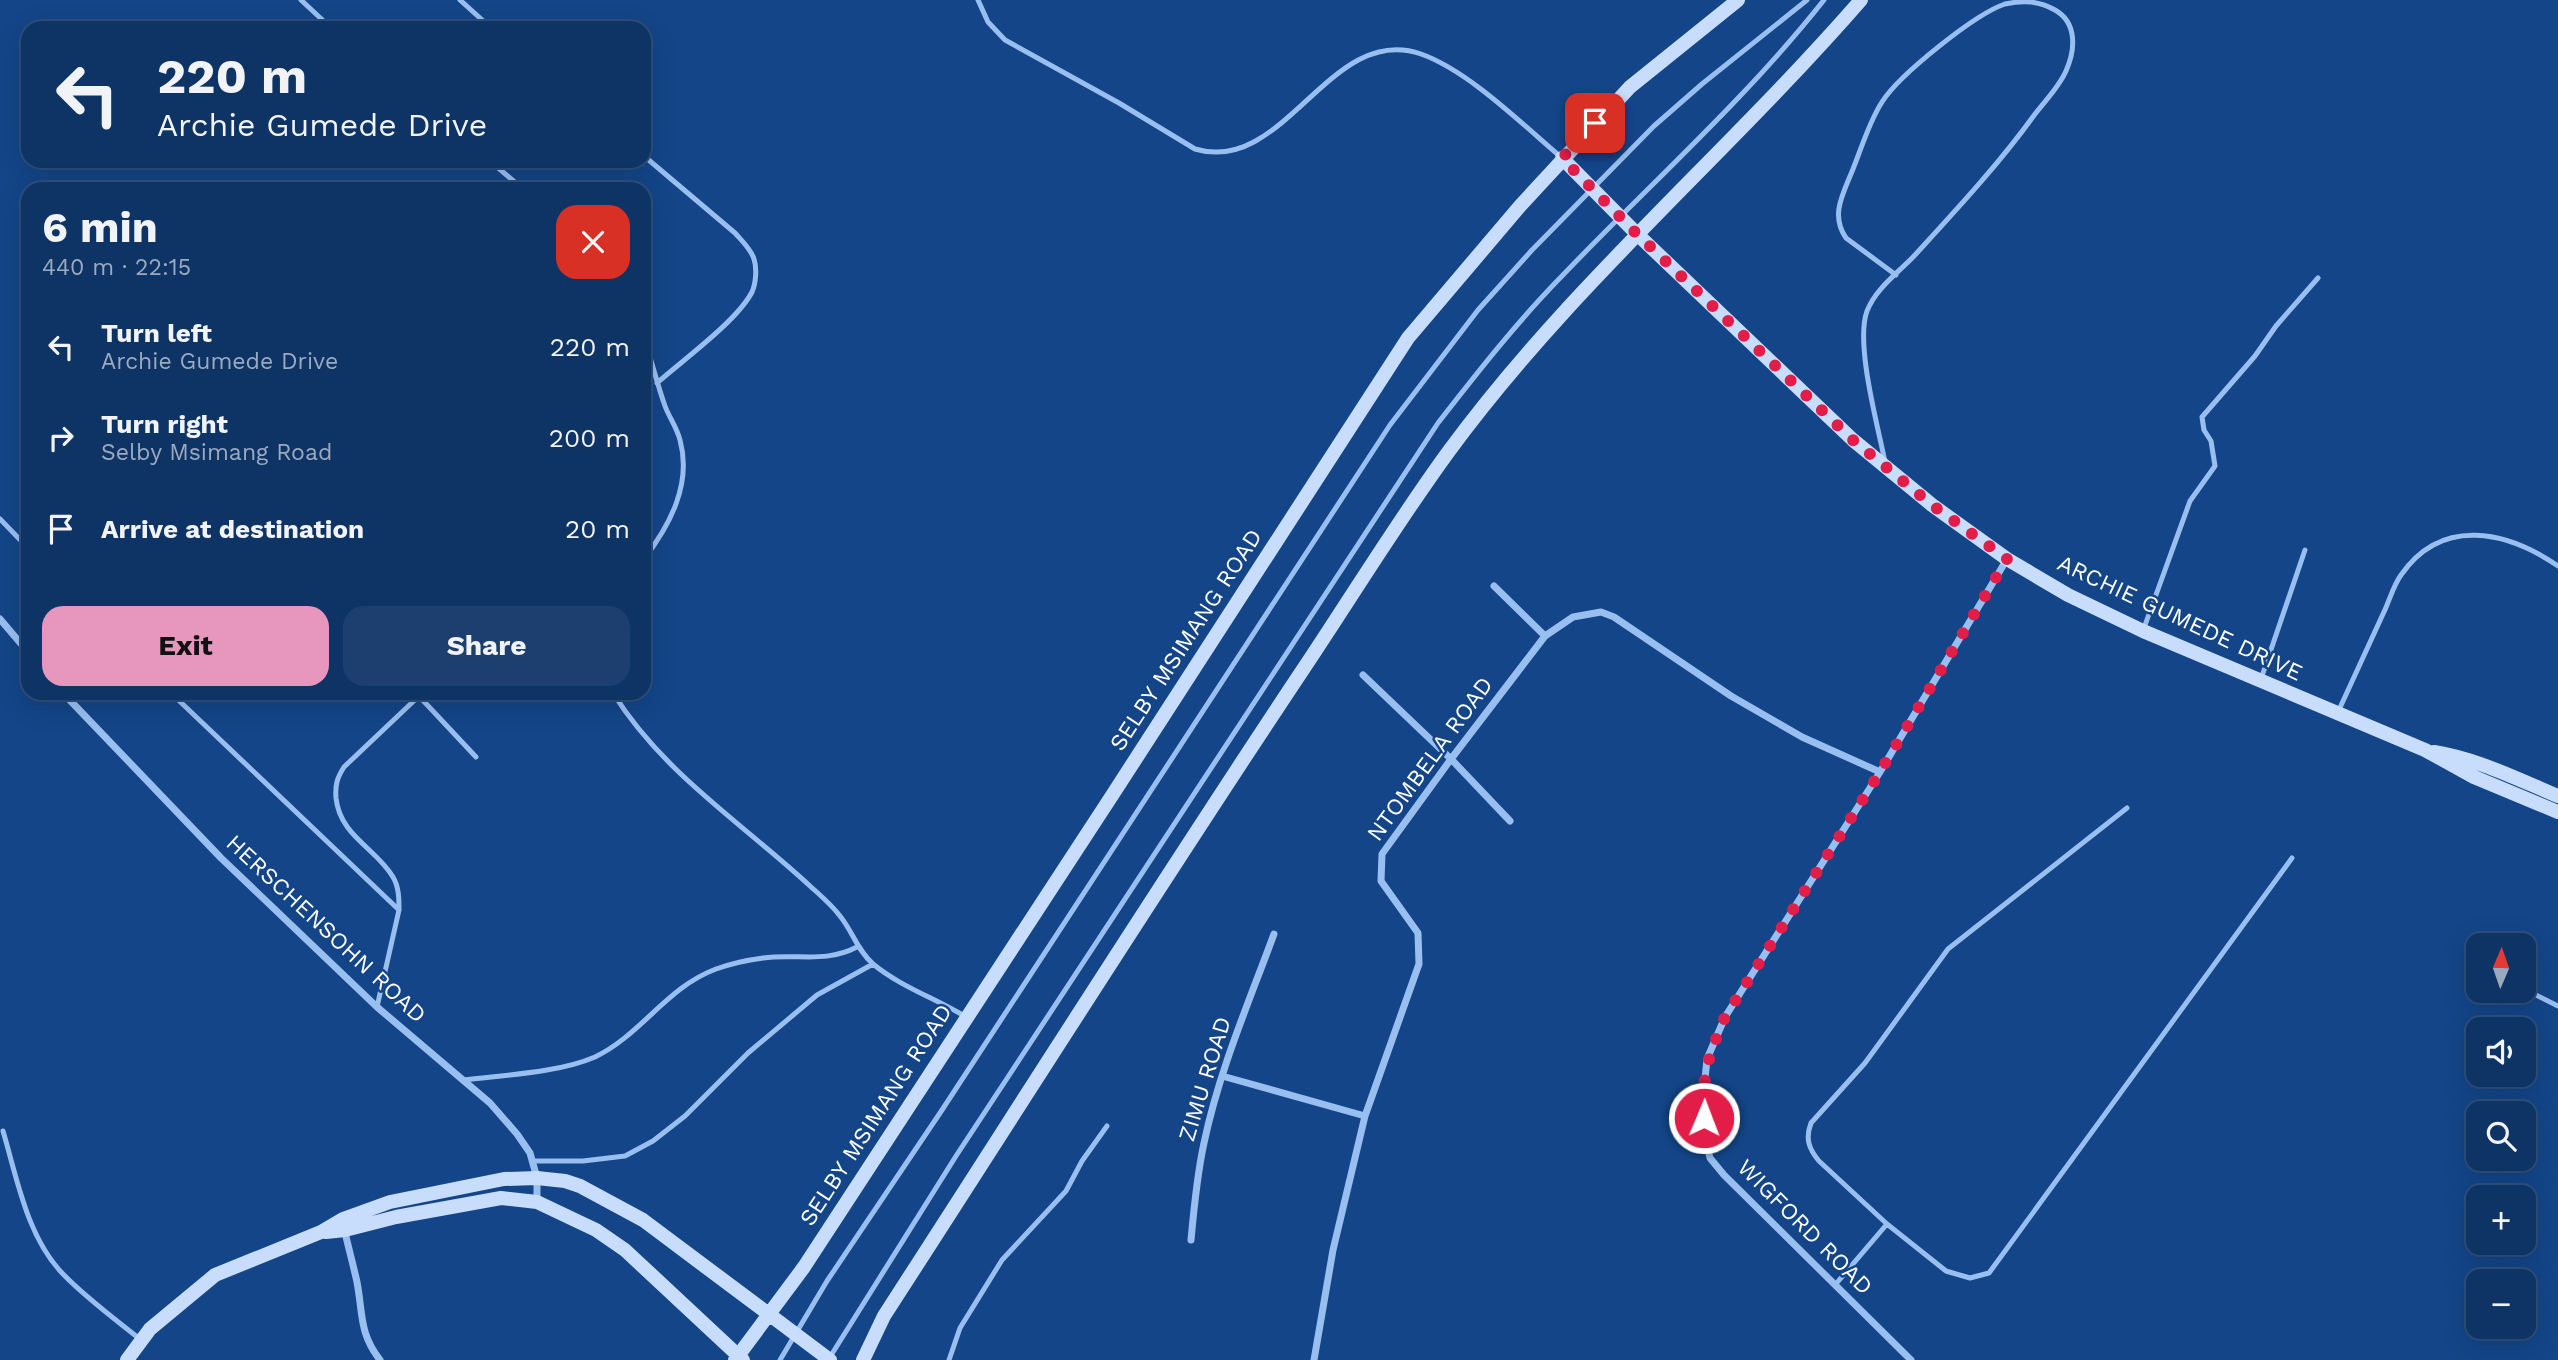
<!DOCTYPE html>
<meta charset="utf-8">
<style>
:root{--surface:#0e3466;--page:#1c3f6f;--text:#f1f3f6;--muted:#9baabf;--line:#2e4f7a;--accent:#e797bd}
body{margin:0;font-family:"Work Sans",sans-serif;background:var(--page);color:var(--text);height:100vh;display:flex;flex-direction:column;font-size:26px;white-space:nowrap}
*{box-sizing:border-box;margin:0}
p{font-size:23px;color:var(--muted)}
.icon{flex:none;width:38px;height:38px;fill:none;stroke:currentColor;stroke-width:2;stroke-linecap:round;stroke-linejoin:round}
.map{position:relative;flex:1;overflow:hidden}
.side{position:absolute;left:21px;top:182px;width:630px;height:518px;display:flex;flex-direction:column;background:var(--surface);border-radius:21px;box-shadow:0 7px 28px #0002,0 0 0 2px var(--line)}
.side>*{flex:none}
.hud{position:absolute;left:21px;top:21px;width:630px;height:147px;border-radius:21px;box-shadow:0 7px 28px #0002,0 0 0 2px var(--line);background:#0e3466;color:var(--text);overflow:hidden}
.needle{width:46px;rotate:2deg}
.tools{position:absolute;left:2466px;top:933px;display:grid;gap:14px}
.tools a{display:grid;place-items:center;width:70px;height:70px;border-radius:14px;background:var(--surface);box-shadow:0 7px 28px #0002,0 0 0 2px var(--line);font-size:35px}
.pin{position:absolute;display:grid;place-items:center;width:60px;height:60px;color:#fff;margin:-30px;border-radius:14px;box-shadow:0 4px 10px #0006}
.me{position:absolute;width:77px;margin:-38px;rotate:1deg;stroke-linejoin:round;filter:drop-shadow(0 0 5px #0008)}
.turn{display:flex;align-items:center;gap:24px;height:147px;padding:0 21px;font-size:32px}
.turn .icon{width:91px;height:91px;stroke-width:2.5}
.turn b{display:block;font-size:49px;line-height:60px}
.round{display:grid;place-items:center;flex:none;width:74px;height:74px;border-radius:21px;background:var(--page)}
.overview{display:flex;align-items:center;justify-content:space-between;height:119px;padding:0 21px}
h1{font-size:42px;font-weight:700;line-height:52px}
.primary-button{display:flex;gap:14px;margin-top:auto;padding:14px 21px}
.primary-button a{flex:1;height:80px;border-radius:21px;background:var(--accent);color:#111;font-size:28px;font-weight:700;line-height:80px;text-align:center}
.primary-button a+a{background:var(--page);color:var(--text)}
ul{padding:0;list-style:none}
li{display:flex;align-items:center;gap:21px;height:91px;padding:0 21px}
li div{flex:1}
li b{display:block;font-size:26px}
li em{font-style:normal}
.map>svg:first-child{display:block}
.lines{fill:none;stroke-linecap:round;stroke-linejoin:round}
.lane{stroke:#99bff0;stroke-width:5}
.street{stroke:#99bff0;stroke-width:7}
.secondary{stroke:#c7ddfb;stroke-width:14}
.route{stroke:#e11d48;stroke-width:12;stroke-dasharray:0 21.6}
.labels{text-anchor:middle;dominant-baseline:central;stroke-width:5;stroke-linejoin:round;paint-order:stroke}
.street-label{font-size:23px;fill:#fff;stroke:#134588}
</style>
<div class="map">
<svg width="2558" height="1360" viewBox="0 0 2558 1360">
<rect width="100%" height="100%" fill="#134588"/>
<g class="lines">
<path class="lane" d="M301,0L331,28
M460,0L491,28
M978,0L988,22L1005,40L1119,103L1195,149C1285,176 1330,22 1421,54C1469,71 1523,125 1562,158
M644,156L735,233C742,241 751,249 754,259C757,268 756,283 752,292C737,321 683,360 657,383
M490,161L523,189
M644,339C652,361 657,384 665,406C669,417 677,428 680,440C692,484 670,525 644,559
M1885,462C1878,426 1855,344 1867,311C1876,288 1899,272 1915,255C1957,209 1999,164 2035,114C2045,101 2059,87 2066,71C2075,51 2078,23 2055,10C2039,1 2024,0 2005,4C1975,14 1899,75 1882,102C1869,122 1862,147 1853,169C1843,194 1830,215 1846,238L1896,275
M0,519L28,548
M2144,628L2190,501L2215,466L2211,441L2204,430L2202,417L2255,356L2276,326L2318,278
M2261,679L2305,550
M171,693L399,910
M416,693L476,757
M613,693C663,773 742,823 810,886C820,895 832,905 840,916C853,932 857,950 873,964
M2338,712C2353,680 2368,647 2383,614C2389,602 2393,586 2401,575C2442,516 2507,531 2558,566
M2524,989L2558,1006
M377,1007L399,910C399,899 399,887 393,877C376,848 340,836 336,798C335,785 337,778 344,767L419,696
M463,1080C503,1075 558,1073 595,1057C641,1035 667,987 716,969C730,964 748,960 763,958C797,953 824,964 857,947
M3,1131C17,1178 27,1237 63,1274C86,1298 115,1319 141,1340
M533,1161H583L625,1156L653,1141L685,1116L748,1053L817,995L873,964C901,987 935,998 966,1017
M1887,1224L1819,1161C1809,1149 1805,1139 1811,1123L1865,1063L1948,949L2127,808
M1835,1285L1887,1224L1946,1271L1970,1278L1989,1273L2292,858
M830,1357L956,1156L1438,423C1477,373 1517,322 1561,277C1649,185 1745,100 1824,0
M780,1360L827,1281L942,1110L1390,425L1478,310L1532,250L1654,126L1702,84L1807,0
M949,1360L960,1328L1002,1260L1066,1191L1082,1161L1107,1126"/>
<path class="street" d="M1494,586L1545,636
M0,619L28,652
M1363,675L1451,759L1510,821
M63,693L221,858L377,1007L490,1103L517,1134L530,1153L537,1178V1202
M1222,1076L1365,1116
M344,1228C348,1246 353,1264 357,1282C363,1314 359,1333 380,1360
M1191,1240C1194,1207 1197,1175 1204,1143C1219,1071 1249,1002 1274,934
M1314,1360L1333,1250L1365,1116L1419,964L1418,933L1381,881L1382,854L1451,759L1545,636L1573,617L1601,612L1614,617L1731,696L1802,737L1880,772
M1911,1360L1724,1175L1710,1158L1705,1137L1703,1099L1707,1059L1725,1017L1880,772L2007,559"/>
<path class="secondary" d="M1562,158L1636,233L1853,440L1932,505L2007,559L2068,595L2143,631L2425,750L2474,777L2558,812
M2434,752C2478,759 2517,779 2558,796
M326,1232L345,1230L396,1217L501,1198L537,1202L596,1230L625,1250L743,1360
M127,1360L150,1329L215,1275L321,1232L343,1219L390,1202L504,1179L537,1178L565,1181L580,1186L643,1220L830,1360
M735,1360L804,1267L1113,794L1408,338L1520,206L1630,87L1738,0
M863,1360L884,1316C1023,1101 1160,884 1302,671C1351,598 1397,522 1449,451C1570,286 1727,154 1861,0"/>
</g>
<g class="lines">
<path class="route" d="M1595,123L1562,158L1636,233L1853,440L1932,505L2007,559L1880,772L1725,1017C1709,1055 1701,1076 1704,1118"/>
</g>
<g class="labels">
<g class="street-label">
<text transform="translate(2180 618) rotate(25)">ARCHIE GUMEDE DRIVE</text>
<text transform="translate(1186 640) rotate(-57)">SELBY MSIMANG ROAD</text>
<text transform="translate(1430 759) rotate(-54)">NTOMBELA ROAD</text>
<text transform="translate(326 929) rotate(43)">HERSCHENSOHN ROAD</text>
<text transform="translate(1205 1079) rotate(-73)">ZIMU ROAD</text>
<text transform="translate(876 1115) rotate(-57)">SELBY MSIMANG ROAD</text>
<text transform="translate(1805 1227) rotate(45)">WIGFORD ROAD</text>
</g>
</g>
</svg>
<div class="tools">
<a><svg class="needle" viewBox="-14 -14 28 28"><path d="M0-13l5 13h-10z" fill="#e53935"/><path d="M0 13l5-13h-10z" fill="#9baabf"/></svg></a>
<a><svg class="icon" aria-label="sound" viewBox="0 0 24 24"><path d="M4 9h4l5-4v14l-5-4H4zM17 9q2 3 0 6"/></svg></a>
<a><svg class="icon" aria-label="search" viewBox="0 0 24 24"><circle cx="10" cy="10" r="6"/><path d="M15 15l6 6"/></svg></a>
<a>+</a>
<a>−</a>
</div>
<div class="pin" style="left:1595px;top:123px;background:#d93025"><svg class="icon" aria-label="arrive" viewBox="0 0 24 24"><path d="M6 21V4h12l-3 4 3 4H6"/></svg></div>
<svg class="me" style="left:1704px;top:1118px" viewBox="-20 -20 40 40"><circle r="17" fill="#e11d48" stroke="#fff" stroke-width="3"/><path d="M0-11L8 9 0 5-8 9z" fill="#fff"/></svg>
<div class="hud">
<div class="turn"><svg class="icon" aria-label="left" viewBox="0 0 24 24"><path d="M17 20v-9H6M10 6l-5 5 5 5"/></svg><div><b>220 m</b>Archie Gumede Drive</div></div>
</div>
<section class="side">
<div class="overview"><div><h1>6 min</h1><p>440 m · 22:15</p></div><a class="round" style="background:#d93025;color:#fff"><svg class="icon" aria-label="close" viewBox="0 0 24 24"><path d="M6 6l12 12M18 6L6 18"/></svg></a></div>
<ul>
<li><svg class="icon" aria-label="left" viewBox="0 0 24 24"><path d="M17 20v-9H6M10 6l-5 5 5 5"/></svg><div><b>Turn left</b><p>Archie Gumede Drive</p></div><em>220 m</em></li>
<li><svg class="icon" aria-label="right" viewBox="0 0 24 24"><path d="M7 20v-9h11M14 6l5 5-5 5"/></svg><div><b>Turn right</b><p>Selby Msimang Road</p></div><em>200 m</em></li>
<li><svg class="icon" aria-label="arrive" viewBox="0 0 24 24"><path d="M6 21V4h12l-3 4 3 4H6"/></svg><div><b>Arrive at destination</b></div><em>20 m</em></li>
</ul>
<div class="primary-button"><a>Exit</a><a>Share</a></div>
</section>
</div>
